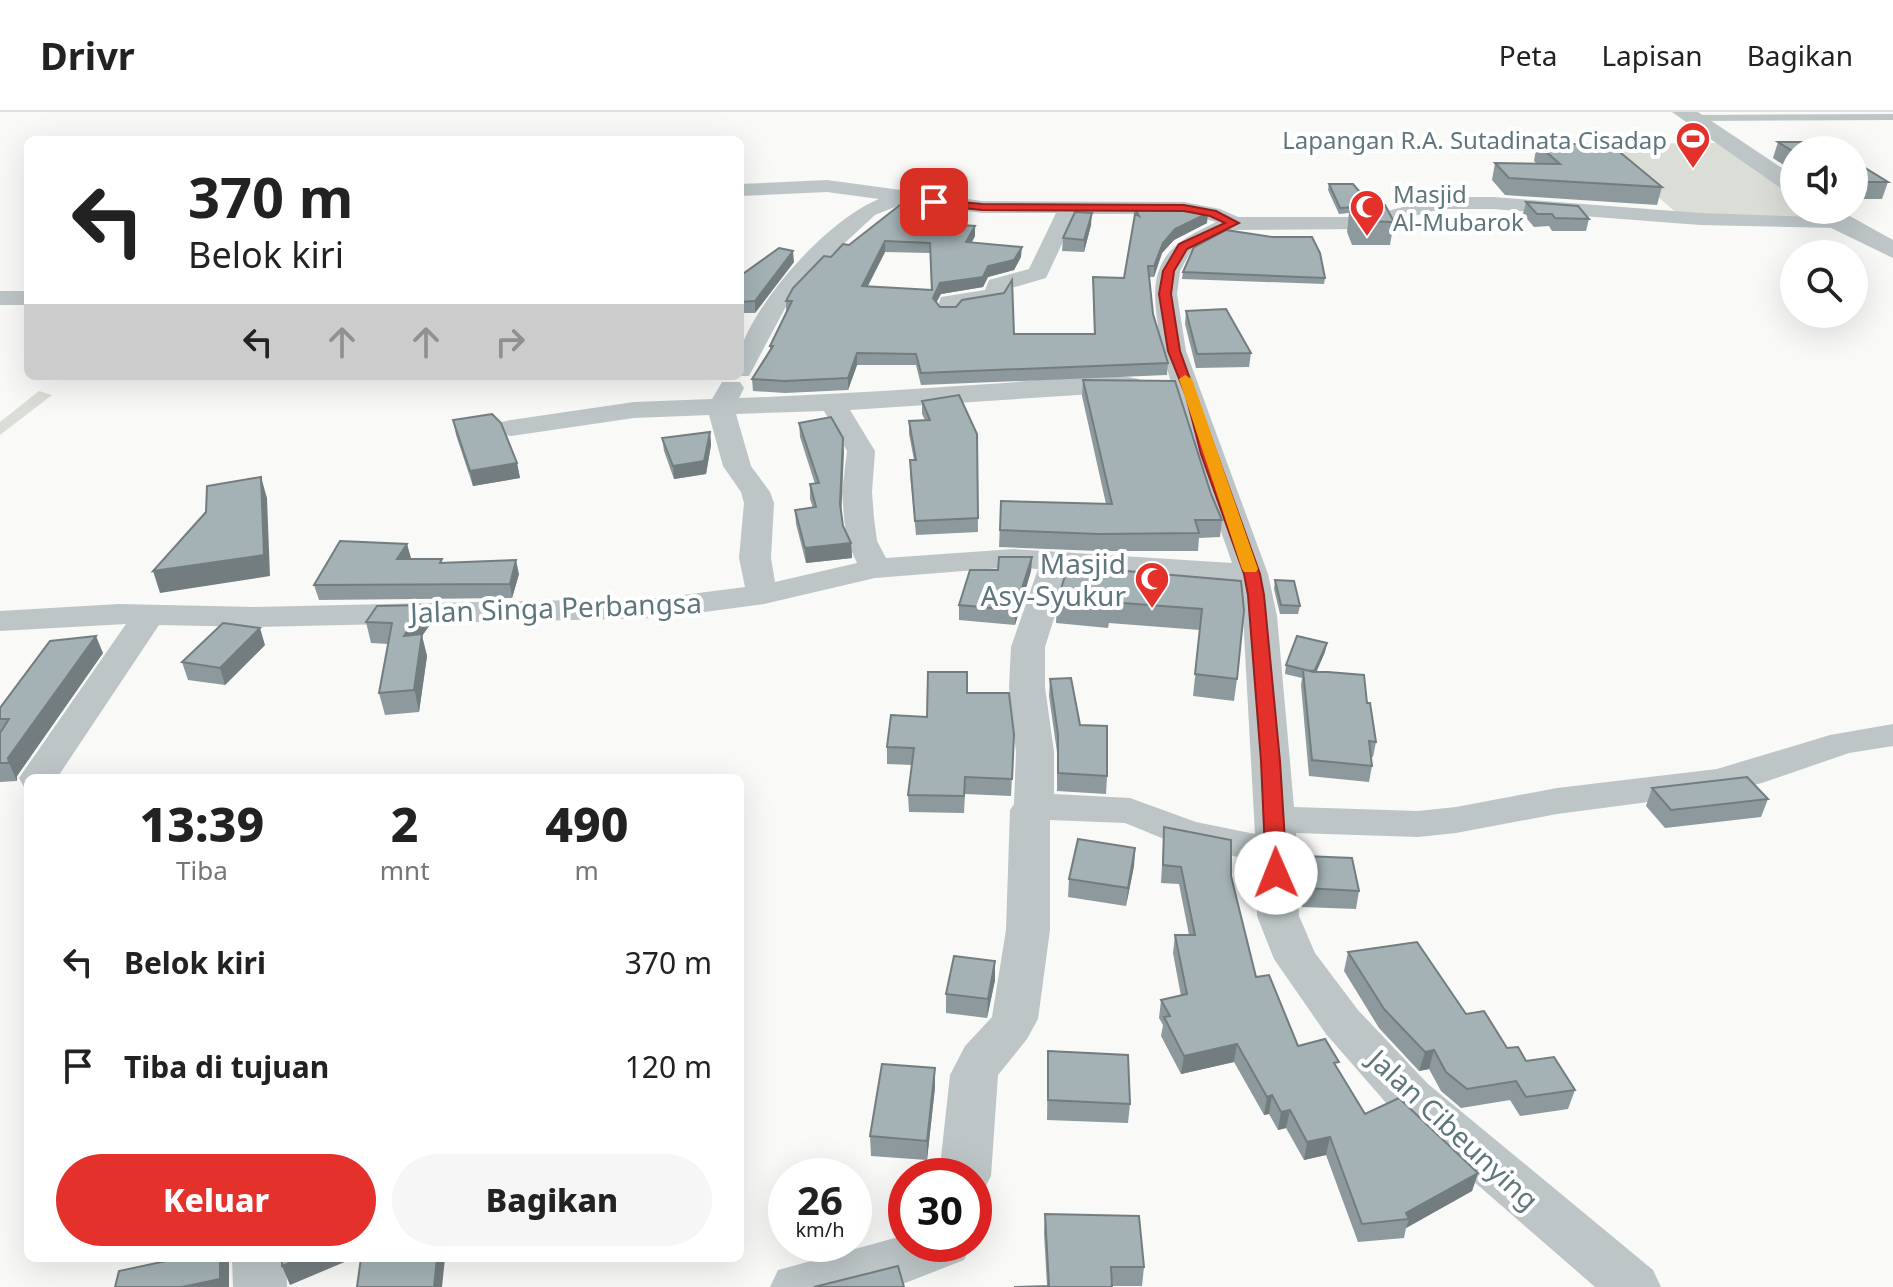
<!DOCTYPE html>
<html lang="id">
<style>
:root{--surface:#fff;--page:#f6f6f6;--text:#222;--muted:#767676;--line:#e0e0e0;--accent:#e5312b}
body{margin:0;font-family:"Noto Sans",sans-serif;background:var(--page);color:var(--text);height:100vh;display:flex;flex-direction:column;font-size:30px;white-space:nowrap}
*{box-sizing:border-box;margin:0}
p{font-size:26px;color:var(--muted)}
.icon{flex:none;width:44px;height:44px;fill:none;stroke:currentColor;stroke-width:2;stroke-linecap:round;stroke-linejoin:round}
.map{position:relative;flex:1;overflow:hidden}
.panel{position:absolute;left:24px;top:662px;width:720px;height:488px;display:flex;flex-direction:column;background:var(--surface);border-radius:12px;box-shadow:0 8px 32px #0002}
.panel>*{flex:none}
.banner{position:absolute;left:24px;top:24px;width:720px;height:244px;border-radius:12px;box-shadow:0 8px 32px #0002;background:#fff;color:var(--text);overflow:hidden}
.controls{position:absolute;left:1780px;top:24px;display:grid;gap:16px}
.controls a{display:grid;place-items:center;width:88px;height:88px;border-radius:50%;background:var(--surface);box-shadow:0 8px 32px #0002;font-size:40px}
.speed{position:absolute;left:768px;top:1046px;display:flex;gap:16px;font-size:40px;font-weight:700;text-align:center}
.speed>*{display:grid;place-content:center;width:104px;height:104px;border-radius:50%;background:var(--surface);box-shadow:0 8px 32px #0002;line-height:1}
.speed small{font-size:20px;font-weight:400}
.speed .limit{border:12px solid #d22;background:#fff;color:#111}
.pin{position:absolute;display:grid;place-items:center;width:68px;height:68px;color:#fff;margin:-34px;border-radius:16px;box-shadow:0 4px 12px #0006}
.me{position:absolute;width:88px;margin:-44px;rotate:359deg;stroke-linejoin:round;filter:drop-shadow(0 0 6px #0008)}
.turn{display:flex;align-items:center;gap:28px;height:168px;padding:0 32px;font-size:36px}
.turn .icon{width:104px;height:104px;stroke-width:2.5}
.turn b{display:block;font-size:56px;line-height:68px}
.lanes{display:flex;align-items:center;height:76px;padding:0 32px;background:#0003;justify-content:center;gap:40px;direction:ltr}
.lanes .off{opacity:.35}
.eta{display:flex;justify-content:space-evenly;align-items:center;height:136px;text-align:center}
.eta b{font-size:48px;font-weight:800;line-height:56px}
.cta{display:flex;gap:16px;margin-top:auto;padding:16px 32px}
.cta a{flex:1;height:92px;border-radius:48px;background:var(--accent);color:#fff;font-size:32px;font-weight:800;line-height:92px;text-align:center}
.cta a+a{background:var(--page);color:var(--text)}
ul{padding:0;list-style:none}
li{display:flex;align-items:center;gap:24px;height:104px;padding:0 32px}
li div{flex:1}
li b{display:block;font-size:30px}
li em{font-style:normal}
header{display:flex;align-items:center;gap:48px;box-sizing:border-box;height:112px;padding:0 40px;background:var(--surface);border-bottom:2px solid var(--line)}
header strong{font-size:38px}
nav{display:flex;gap:44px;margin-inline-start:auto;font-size:28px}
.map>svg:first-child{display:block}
.green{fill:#dbded6}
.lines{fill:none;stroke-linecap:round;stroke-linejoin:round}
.service{fill:#bdc5c7;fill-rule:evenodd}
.minor{fill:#bdc5c7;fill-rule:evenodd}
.tertiary{fill:#bdc5c7;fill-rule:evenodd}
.wall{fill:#8d999c;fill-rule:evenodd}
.shaded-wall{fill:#737d7f}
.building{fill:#a4b2b5;stroke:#737d7f;stroke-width:2;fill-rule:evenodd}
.route{fill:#e5312b;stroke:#95201c;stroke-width:2}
.slow{fill:#f59e0b}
.labels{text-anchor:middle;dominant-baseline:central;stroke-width:8;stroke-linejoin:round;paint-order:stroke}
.far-poi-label{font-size:24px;fill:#5f767c;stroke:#fff;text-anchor:end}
.poi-label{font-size:28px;fill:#5f767c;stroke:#fff;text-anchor:end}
.street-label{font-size:28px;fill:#5f767c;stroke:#fff}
</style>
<header>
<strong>Drivr</strong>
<nav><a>Peta</a><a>Lapisan</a><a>Bagikan</a></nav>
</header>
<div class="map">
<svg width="1893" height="1175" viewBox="0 0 1893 1175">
<rect width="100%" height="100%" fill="#f9f9f7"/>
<path class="green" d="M1723,31L1794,83V98H1814L1826,107L1678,102L1596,32Z
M39,279L52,283L0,323V310Z"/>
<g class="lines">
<path class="service" d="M1893,2V8L1694,9L1690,6L1694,3Z"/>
<path class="minor" d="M827,68L982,89L1184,90L1220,97L1238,105H1365L1441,85H1493L1700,101L1845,106L1848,110L1845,114L1838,116L1700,113L1493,97H1441L1365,117L1231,118L1191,139L1180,159L1177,182L1186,239L1268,462L1277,504L1294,695L1418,699L1456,695L1557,676L1717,657L1830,623L1893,612V634L1849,641L1762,671L1717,681L1557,702L1456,721L1418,725L1296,721L1299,804L1315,841L1358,898L1428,972L1653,1158L1661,1175H1595L1394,1000L1326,922L1274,847L1257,804L1256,749L1174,731L1125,711L1050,708V818L1038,907L1027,927L998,963L991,1064L983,1079L974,1082V1064H939L950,963L965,934L992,905L1006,818L1010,698L1014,692L1016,640L1009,575L1011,535L1038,457L1014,455L875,466L764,492L660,506L255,515L159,513L57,666H28V676L24,675L19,666L126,512L0,519V499L119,492L255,495L660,486L745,475L739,446L744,391L741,380L723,354L709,303L634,306L511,324L501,322L497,316L501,310L511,308L634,290L712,287L722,270H740L744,276L739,286C827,283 915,277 1004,271C1046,268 1097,257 1139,267L1143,273L1139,279L850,298L875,339L872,380L874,406L877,429L886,446L1014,437L1232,451C1212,391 1140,214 1158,161C1167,132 1191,123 1216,110L1184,102H1076L1046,166L1008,177L1003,189L960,196L956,203H940L936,198L941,185L985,178L989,168L1029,157L1056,101H982L905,91L875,103L810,163L791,185L749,264H731H740C740,254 738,242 742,233C762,182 828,108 879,87L827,80L740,84V72ZM824,299L847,339L842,380L844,406L847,429L857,451L775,470L771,446L774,391L770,380L751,354L736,302ZM1069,459L1238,471L1243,504L1255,722L1196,710L1130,686L1054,682V640L1045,575V535Z
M0,179H28V193H0Z
M906,1123V1132H972L964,1148L895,1175H770L778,1158Z
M232,1146H286L287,1175H233Z"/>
<path class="tertiary" d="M1672,0H1698L1794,64V82L1786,80Z
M1811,98H1839L1893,128V146L1829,115Z"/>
</g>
<path class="wall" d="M1778,30L1794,38V60L1773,46Z
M1537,32L1662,75L1657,93L1505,83L1492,68L1495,51L1537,52L1534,49Z
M1854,49L1888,70L1882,87H1854Z
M1329,72L1372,94L1394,110L1390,133H1352L1347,120L1349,101L1339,102L1328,78Z
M1526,90L1589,107L1586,119H1552L1549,114L1534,115L1523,102Z
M1134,95L1207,111L1174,128L1162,141L1154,165H1149L1153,202L1168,251L1167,263L921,273L916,253H857L848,278L785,281L753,279L752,267L770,237V234L786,200V189L831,145L905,97L942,100V105L948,112L975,114V124L972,130L1021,145L1014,158L988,165L983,175L941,182L936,190L940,195L1014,222H1094L1093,165L1124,166L1134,107ZM885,140L930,141L931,178L868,174Z
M1091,113L1084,140L1062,139L1063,126Z
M794,150L755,201H740V164Z
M1183,160L1325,166L1324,172L1182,167Z
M1186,199L1251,241L1249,255L1196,256L1185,212Z
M1083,268L1211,382L1222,408L1220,425L1199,426L1198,439H1098L999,435L1001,389L1106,392L1082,284Z
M922,289L977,322L978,420L916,423L910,362V348H914L909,322V309L925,308L922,302Z
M453,308L517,351L520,366L473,374L456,323Z
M799,311L843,326L841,399L843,414L851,431L852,446L806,451L796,412L795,398L813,396L810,387V372H815L800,325Z
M710,320L711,333L706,362L674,367L664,339L662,326Z
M407,432L410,447L519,462L512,486L319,488L314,473Z
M1032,445L1031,459L1015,513L959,508V493L998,458Z
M1275,468L1300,494L1298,502H1280L1274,477Z
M1241,469L1237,567L1234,589L1193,584L1200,518L1109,511L1108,516L1056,511L1057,490Z
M424,493L429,514L422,524L427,544L419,600L385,603L379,581L388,532L371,531L366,510Z
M265,533L225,573L188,568L182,550Z
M1325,540L1317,559L1367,591L1376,630L1373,645H1371L1372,654L1369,670L1309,664L1301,573L1302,566L1285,562L1286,553Z
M103,541L17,664V669L0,670V596Z
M1050,567L1080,613L1107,664L1106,682L1057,679V640L1049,584Z
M967,581L1014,623L1011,684L965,682L964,701L909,700L908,683L912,653L887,652V635L927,605Z
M1652,676L1768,687L1761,705L1665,716L1646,694Z
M1164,715L1231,764L1256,865L1298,934L1338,958L1365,1002L1478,1061L1472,1079L1406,1116L1404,1126L1358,1130L1326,1043L1304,1048L1286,1016L1278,1018L1269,1002L1264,1003L1234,950L1181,962L1161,924L1163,913L1159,906L1161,888L1181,884L1173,841L1175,823H1189L1179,772L1161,771Z
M1135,736L1134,754L1126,794L1068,785L1069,767Z
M1304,744L1359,779L1356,797L1302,795L1300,762Z
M1348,840L1575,978L1568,997L1520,1004L1510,988L1461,996L1441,979L1429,957L1419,959L1379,916L1344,859Z
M995,849V868L987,906L946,901V882Z
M1048,939L1130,992L1128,1011L1047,1008Z
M935,975L927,1048L871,1044L870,1024Z
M1045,1102L1144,1155L1142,1174H1047L1044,1121Z"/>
<path class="shaded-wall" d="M1092,101L1091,113L1084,140V128Z
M1208,101L1207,111L1174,128L1162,141L1154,165V154L1163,131L1175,117Z
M975,114V124L966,140V130Z
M885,129V140L862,185V174Z
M1022,135L1021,145L1014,158L988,165L983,175L941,182L933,197V186L940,171L988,154Z
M793,139L794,150L755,201V189Z
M857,241V253L848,278V266Z
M710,320L711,333L706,362L674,367L673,354Z
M843,326L844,340L841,406L840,392Z
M517,351L520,366L473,374L470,359Z
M261,365L267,386L270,464L160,481L153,459Z
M851,431L852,446L806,451L805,436Z
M407,432L411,446L400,462L397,447Z
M1032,445L1031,459L1015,513V498Z
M516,448L519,462L512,486L510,472Z
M424,493L429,514L422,524L427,544L419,600L404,524Z
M260,516L265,533L225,573L220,556Z
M96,524L103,541L17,664V669L9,651L8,646Z
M1327,531L1325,540L1312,568L1314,560Z
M1135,736L1134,754L1126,794L1128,776Z
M995,849V868L987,906L988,887Z
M1237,932L1234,950L1181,962L1184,944Z
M1434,938L1429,957L1419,959L1425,940Z
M935,956V975L927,1048V1029Z
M1272,983L1269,1002L1264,1003L1267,985Z
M1290,998L1286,1016L1278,1018L1281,1000Z
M1330,1025L1326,1043L1304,1048L1307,1030Z
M1478,1061L1472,1079L1406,1116L1409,1107L1406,1101Z
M220,1146H229V1175H182Z
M301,1146H346L347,1149L290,1173L282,1154Z
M437,1146H445L442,1175H434Z"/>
<path class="building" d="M1778,30H1824L1837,38H1794V40Z
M1537,32H1610L1662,75L1509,66L1495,51L1560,52Z
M1854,49L1888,70H1854Z
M1329,72H1353L1372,94L1340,96Z
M905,89L901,96L942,100L938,105L948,106L944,112L975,114L966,130L1022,135L1014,148L988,154L983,165L940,171L933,186L940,195H956L962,188L1004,181L1012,168L1014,222H1095L1093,165L1124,166L1135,102L1139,104L1134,95L1208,101L1175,117L1163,131L1154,154H1148L1153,202L1168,251L921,261L916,242L857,241L848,266L784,269L752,267L773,234H770L792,189H786L793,176L824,144L831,145L843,132L849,133ZM885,129L930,131L932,178L862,174Z
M1526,90L1578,94L1589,107L1555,106L1552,102H1537Z
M1385,93L1394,110L1356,109L1350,97Z
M1075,100L1092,101L1084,128L1063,126Z
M1226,118L1272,125H1312L1320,141L1325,166L1183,160L1194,135Z
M779,136L793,139L755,189L740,190V164Z
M1226,197L1251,241L1197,242L1186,199Z
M1083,268L1175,269L1211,382L1222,408H1195L1199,421L1099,422L1000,418L1001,389L1112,392Z
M959,283L977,322L978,406L915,409L910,348H916L909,309L930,308L922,289Z
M492,302L501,311L517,351L470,359L453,308Z
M831,305L843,326L840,392L843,414L851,431L805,436L795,398L816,395L810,372L819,371L799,311Z
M710,320L704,349L673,354L662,326Z
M261,365L264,443L153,459L206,400L207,374Z
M340,429L407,432L397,447H442L440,451L516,448L510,472L314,473Z
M999,445H1032L1015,498L959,493L970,458H998Z
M1068,454L1241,469L1244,498L1237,567L1195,562L1202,497L1110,490L1109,495L1057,490Z
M1275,468L1294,469L1300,494L1281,493Z
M424,493L404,524L422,522L414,578L379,581L392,511L366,510L377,494Z
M223,511L260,516L220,556L182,550Z
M96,524L8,646L9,651H0V621L9,607H0V596L50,529Z
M1297,524L1327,531L1314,560L1286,553Z
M1303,558L1364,563L1367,591H1370L1376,630L1369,629L1372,654L1312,648Z
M928,560H967V581H1009L1014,623L1012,667L965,665L964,684L908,683L914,636L887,635L891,603L927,605Z
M1071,566L1080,613L1107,614V664L1058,661V622L1050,567Z
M1747,665L1768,687L1671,698L1652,676Z
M1164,715L1231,728V764L1256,865L1269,863L1298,934L1325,927L1339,950L1334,951L1365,1002L1399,986L1478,1061L1406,1101L1409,1107L1362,1112L1330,1025L1307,1030L1290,998L1281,1000L1272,983L1267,985L1237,932L1184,944L1164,905L1170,904L1161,888L1187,882L1175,823H1195L1181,755L1163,753Z
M1078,727L1135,736L1128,776L1069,767Z
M1304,744L1352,746L1359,779L1305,776Z
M1417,830L1466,902L1484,899L1507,936L1518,935L1526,949L1554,945L1575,978L1526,985L1516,969L1467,977L1446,960L1434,938L1425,940L1384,897L1348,840Z
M954,844L995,849L988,887L946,882Z
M1048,939L1128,943L1130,992L1048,988Z
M882,952L935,956L927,1029L870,1024Z
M1045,1102L1139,1104L1144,1155H1111L1112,1175H1014L1049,1174Z
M171,1146H220V1167L182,1175H115L119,1159L171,1148Z
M282,1146H301L282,1154Z
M361,1146H437L434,1175H357Z
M898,1154L904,1175H814Z"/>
<path class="route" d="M931,87L982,92L1184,93L1216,99L1239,111L1187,137L1174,159L1171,182L1180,239L1260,462L1264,483L1280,649L1287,761L1284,766H1269L1266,761L1261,649L1248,483L1244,462L1201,342L1186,284L1168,239L1159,182L1163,159L1179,132L1225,111L1210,104L1184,99L982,98L934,93L931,92Z"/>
<path class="slow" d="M1185,263L1192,267L1258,457L1256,460H1244L1242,457L1179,267Z"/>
<defs>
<symbol id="stadium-pin" viewBox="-11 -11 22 30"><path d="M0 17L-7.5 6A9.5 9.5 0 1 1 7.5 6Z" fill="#e5312b" stroke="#fff"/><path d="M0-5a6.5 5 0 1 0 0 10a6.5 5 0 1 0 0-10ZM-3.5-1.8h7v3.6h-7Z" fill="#fff"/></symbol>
<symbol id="mosque-pin" viewBox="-11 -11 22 30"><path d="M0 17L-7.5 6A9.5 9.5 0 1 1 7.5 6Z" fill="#e5312b" stroke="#fff"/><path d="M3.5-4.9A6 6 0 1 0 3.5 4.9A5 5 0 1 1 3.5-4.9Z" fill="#fff"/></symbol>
</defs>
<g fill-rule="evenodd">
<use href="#stadium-pin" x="1673" y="7" width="40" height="54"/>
<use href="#mosque-pin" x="1347" y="75" width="40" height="54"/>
<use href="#mosque-pin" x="1132" y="447" width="40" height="54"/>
</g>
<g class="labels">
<g class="far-poi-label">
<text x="1667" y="27">Lapangan R.A. Sutadinata Cisadap</text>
<text x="1393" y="81" text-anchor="start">Masjid<tspan x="1393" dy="28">Al-Mubarok</tspan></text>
</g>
<g class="poi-label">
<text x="1126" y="451">Masjid<tspan x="1126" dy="32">Asy-Syukur</tspan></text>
</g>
<g class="street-label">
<text transform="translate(556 495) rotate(-2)">Jalan Singa Perbangsa</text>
<text transform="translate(1454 1017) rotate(43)">Jalan Cibeunying</text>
</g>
</g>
</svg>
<div class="controls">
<a><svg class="icon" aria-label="sound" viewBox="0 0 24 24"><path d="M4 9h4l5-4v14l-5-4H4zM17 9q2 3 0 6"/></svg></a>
<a><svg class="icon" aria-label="search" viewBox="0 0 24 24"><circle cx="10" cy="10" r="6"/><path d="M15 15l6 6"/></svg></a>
</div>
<div class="speed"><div>26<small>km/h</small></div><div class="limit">30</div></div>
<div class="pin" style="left:934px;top:90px;background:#d93025"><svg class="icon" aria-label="arrive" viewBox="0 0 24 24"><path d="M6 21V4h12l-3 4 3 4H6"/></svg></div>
<svg class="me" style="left:1276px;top:761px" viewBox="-20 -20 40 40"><circle r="19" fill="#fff"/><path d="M0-13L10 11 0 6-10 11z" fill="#e5312b"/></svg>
<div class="banner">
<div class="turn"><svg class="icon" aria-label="left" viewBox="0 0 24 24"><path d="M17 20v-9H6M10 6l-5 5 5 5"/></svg><div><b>370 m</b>Belok kiri</div></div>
<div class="lanes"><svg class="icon" aria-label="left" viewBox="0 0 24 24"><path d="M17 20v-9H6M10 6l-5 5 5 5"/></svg><svg class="icon off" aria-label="ahead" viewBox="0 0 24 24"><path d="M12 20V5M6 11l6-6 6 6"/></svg><svg class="icon off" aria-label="ahead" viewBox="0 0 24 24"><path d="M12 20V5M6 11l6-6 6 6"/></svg><svg class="icon off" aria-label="right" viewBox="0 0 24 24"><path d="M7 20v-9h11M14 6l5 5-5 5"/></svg></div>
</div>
<section class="panel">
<div class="eta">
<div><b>13:39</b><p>Tiba</p></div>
<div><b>2</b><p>mnt</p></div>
<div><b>490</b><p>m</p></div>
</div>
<ul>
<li><svg class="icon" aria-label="left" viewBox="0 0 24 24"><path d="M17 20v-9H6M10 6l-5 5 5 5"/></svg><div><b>Belok kiri</b></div><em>370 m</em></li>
<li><svg class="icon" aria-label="arrive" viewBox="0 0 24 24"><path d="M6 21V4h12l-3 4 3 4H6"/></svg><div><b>Tiba di tujuan</b></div><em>120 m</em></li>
</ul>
<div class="cta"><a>Keluar</a><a>Bagikan</a></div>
</section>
</div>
